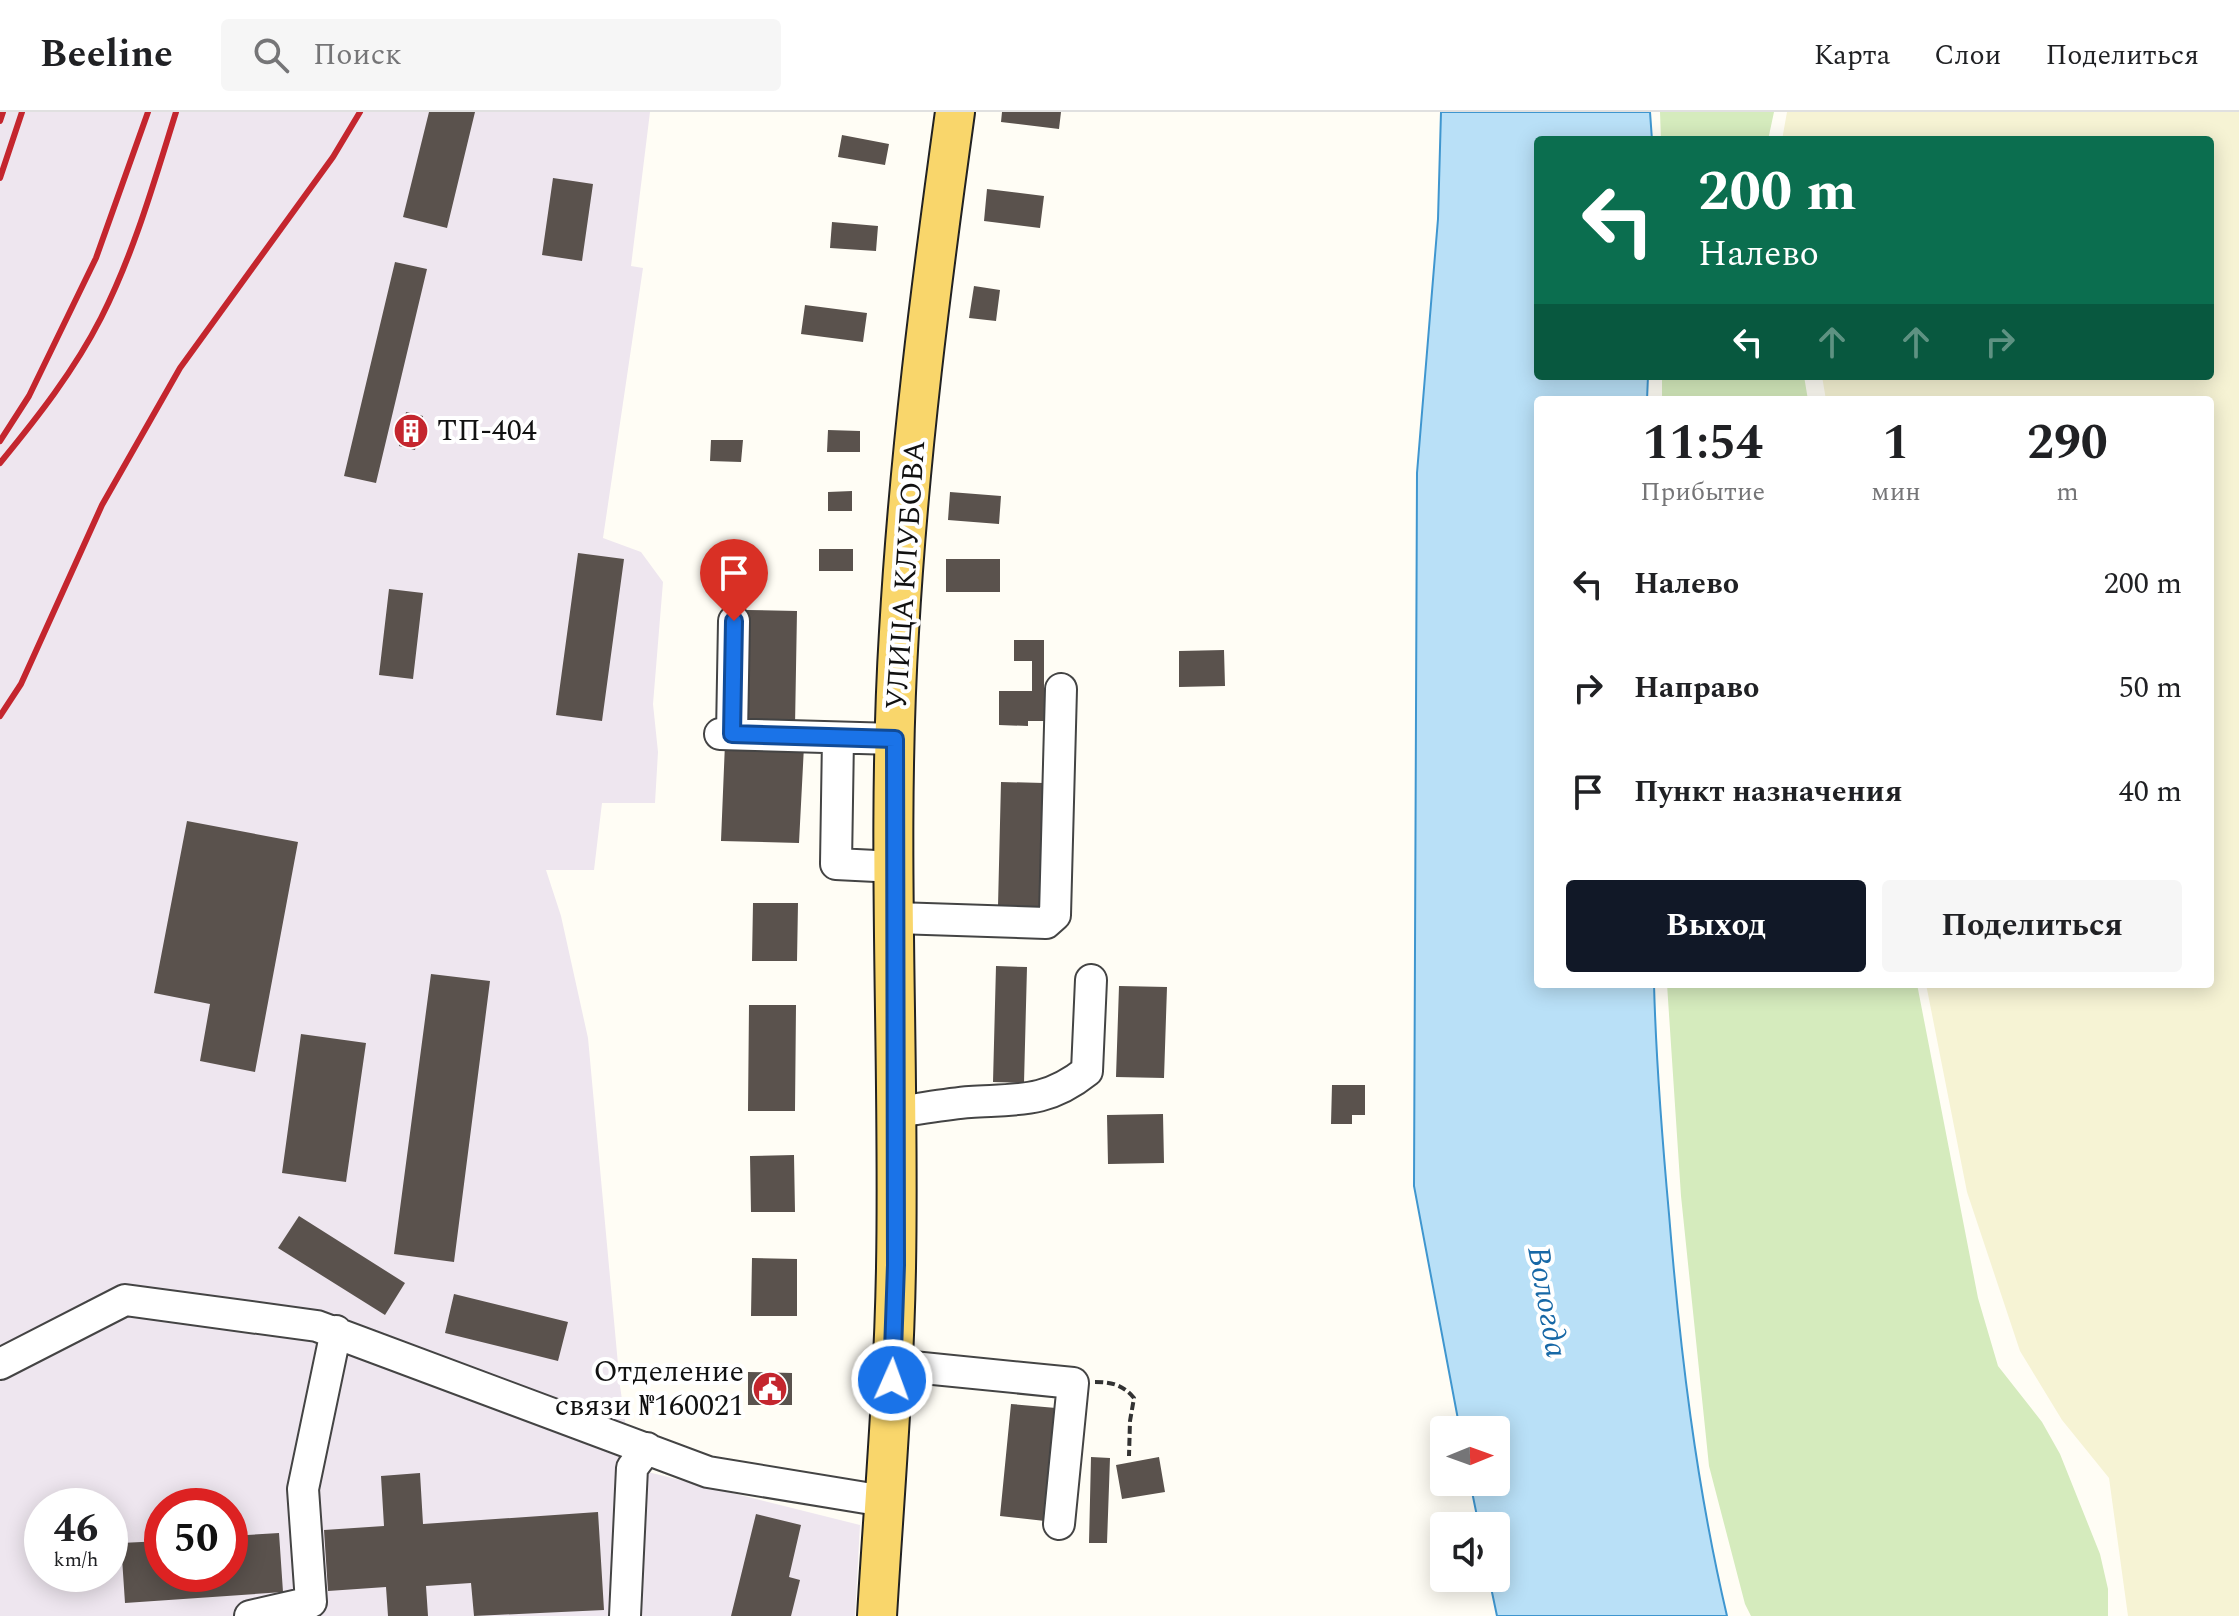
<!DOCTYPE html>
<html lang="ru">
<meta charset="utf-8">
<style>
:root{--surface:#fff;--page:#f6f6f6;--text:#202124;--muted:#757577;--line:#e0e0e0;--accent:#111827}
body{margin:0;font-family:Spectral,serif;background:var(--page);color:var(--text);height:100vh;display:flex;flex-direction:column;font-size:30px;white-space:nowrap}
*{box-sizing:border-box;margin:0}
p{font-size:26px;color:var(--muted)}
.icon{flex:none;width:44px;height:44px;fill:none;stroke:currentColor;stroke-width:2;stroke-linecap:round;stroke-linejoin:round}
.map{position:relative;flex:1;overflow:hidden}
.panel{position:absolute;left:1534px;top:284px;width:680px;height:592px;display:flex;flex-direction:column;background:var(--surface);border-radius:8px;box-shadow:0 4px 20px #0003}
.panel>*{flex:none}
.guide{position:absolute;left:1534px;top:24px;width:680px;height:244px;border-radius:8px;box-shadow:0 4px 20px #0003;background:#0b6e4f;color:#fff;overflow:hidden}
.needle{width:52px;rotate:89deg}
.tools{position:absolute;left:1430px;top:1304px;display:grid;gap:16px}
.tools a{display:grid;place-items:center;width:80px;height:80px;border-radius:8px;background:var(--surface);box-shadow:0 4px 20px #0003;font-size:40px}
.speed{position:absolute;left:24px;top:1376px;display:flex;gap:16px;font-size:40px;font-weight:700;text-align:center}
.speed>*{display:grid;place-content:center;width:104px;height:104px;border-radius:50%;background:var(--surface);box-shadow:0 4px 20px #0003;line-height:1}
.speed small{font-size:20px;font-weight:400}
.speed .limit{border:12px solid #d22;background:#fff;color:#111}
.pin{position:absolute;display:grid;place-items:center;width:68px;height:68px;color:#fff;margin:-82px -34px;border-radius:50% 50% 50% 0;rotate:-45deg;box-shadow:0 0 8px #0007}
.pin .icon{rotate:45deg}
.me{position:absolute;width:88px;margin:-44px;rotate:2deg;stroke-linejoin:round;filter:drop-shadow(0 0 6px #0008)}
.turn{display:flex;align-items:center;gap:28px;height:168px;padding:0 32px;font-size:36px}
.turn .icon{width:104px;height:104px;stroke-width:2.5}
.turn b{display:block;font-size:56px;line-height:68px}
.lanes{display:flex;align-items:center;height:76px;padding:0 32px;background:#0003;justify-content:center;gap:40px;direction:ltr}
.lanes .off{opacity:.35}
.eta{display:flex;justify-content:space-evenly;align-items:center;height:136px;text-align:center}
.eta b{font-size:48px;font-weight:700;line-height:56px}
.action{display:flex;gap:16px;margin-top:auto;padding:16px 32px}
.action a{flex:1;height:92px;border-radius:8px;background:var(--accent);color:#fff;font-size:32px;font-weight:700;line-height:92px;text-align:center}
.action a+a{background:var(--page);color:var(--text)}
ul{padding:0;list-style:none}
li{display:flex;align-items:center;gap:24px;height:104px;padding:0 32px}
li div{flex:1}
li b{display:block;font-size:30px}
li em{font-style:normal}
header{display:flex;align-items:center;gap:48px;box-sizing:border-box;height:112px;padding:0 40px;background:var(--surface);border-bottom:2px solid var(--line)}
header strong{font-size:38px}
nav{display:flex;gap:44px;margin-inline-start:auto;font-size:28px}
.search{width:560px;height:72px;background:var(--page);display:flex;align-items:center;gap:20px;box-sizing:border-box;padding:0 28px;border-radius:8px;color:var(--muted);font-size:30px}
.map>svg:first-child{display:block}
.industrial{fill:#eee6ef;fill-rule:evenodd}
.farmland{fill:#f6f3d4}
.green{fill:#d5ebbd}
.water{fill:#b9e0f7;stroke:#3f96cf;stroke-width:2}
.building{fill:#5a524d}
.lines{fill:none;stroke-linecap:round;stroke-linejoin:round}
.minor-casing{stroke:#444;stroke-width:34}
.major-casing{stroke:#222;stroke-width:42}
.path{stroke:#333;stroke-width:4;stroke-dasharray:8 4;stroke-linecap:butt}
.minor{stroke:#fff;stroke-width:30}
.major{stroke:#f9d66b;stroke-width:38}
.rail{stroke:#c4262e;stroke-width:6}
.route-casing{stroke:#114b97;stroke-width:20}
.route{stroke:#1a73e8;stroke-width:14}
.labels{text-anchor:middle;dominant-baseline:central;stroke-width:8;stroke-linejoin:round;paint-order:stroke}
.poi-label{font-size:30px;fill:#111;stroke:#fff;text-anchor:start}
.street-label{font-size:30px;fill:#111;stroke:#fff}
.water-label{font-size:32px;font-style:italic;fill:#1768a6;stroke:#fff}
</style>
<header>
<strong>Beeline</strong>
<div class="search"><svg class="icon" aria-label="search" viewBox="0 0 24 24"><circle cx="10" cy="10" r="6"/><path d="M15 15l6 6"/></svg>Поиск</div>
<nav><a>Карта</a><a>Слои</a><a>Поделиться</a></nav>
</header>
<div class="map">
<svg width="2239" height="1504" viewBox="0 0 2239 1504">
<rect width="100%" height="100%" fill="#fffdf5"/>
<path class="industrial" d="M0,0H650L631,154L643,156L603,426L641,440L663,470L653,592L658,640L655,691H602L594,758H546L561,804L588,926L620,1274L632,1356L860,1413L855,1504H0ZM42,1394H110V1462H42ZM162,1394H230V1462H162Z"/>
<path class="farmland" d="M1787,0H2239V1504H2128L2109,1366L2062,1308L2020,1239L1967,1080L1926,872H2210V288H1826L1822,264H2210V28H1782Z"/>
<path class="green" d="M1660,0H1774L1768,28H1661Z
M1662,264H1804L1808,288H1662Z
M1667,872H1917L1978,1186L1998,1254L2042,1310L2060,1342L2100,1442L2108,1477V1504H1751L1745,1492L1709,1354L1681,1084Z"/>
<path class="water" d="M1441,0H1650L1652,28H1538V264H1648L1647,288H1538V872H1654C1656,949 1662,1025 1669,1102C1680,1238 1696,1372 1727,1504H1497L1489,1466H1496V1414H1479L1470,1370H1496V1318H1460L1414,1074L1417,361L1438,107Z"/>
<path class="building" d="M429,0H475L447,116L403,105Z
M1002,0H1061L1059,17L1001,10Z
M842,23L889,32L885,53L838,45Z
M553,66L593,72L582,149L542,143Z
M987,77L1044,84L1040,116L984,109Z
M832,110L878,114L876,139L830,136Z
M395,150L427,157L376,371L344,364Z
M974,174L1000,178L996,209L969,206Z
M805,193L867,201L863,230L801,222Z
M406,300L423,304L415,338L399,334Z
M828,318L860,319V340H827Z
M711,328H743L741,350L710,349Z
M852,379V399H828V380Z
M950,380L1001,384L999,412L948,408Z
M819,437H853V459H819Z
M578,441L624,447L602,609L556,603Z
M946,447H1000V480H946Z
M389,477L423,481L413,567L379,563Z
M747,498L797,499L795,614L745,613Z
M1014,528H1044V609H1028V614L999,613V579H1032V549H1014Z
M1224,538L1225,574L1179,575V539Z
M725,631L804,634L799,731L721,729Z
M1001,670L1044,671L1041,795L998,794Z
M187,709L298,730L255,960L200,949L210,892L154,881Z
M753,791H798L797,849H752Z
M996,854L1027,855L1024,971L993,970Z
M431,862L490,869L454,1150L394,1142Z
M1119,874L1167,875L1164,966L1116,965Z
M749,893H796L795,999H748Z
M301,922L366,931L346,1070L282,1061Z
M1332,973H1365V1003H1352V1012H1331Z
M1163,1002L1164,1051L1108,1052L1107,1003Z
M794,1043L795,1100H751L750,1044Z
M299,1104L405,1171L385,1203L278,1136Z
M752,1146L797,1147V1204H751Z
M454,1182L568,1210L558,1249L445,1221Z
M748,1260L792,1261V1293H748Z
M1011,1292L1056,1296L1045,1409L1000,1404Z
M1091,1345L1110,1346L1107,1431H1089Z
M1159,1345L1165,1380L1122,1387L1116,1353Z
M420,1361L423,1412L598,1400L604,1498L474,1504L471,1471L426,1474L428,1504H388L386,1475L328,1479L324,1418L384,1414L381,1364Z
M756,1402L801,1413L789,1465L800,1468L791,1504H731Z
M279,1421L283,1480L125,1491L121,1431L162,1429V1462H230V1424Z"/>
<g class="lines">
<defs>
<path id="minor" d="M720,622L895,627
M732,622L734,509
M838,626L836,752L896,755
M896,806L1046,811L1055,803L1061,577
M895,1000C920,997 945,992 970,990C1019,987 1047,991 1087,959L1091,868
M0,1252L125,1188L317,1214L708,1360L884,1389
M893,1253L1073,1271L1059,1412
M250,1504L311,1490L303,1377L336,1219
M625,1504L632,1356L647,1336"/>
<path id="major" d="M877,1504C884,1388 894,1272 896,1156C900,944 886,731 899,520C909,345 931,173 955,0"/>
</defs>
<use href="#minor" class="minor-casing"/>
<use href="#major" class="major-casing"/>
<path class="path" d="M1095,1270C1112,1270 1123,1273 1134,1286L1130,1309L1129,1344"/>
<use href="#minor" class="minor"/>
<use href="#major" class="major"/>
<path class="rail" d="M0,9L3,0
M0,66L22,0
M0,329L29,284L96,146L148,0
M0,351C37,306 74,259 101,206C134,141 154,70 176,0
M0,604L21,572L102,393L180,256L333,45L360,0"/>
</g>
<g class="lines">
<defs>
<path id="route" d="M734,509L732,622L895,627L896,1153L892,1268"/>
</defs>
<use href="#route" class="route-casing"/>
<use href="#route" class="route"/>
</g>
<defs>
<symbol id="building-disc" viewBox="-11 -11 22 22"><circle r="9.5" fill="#c4262e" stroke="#fff"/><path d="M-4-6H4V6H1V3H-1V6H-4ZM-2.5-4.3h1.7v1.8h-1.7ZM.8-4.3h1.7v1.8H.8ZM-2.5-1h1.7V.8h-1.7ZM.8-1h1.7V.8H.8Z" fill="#fff"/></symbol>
<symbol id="civic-disc" viewBox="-11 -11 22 22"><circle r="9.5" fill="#c4262e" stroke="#fff"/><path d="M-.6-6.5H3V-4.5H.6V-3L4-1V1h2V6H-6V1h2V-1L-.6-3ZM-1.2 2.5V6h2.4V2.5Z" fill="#fff"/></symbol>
</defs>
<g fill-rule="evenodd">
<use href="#building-disc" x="391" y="299" width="40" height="40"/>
<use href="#civic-disc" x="750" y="1257" width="40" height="40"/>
</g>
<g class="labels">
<g class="poi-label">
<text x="437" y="319">ТП-404</text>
<text x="744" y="1260" text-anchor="end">Отделение<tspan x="744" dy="34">связи №160021</tspan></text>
</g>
<g class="street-label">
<text transform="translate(906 463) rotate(-86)">УЛИЦА КЛУБОВА</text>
</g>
<g class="water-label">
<text transform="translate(1547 1190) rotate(80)">Вологда</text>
</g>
</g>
</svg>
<div class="tools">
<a><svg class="needle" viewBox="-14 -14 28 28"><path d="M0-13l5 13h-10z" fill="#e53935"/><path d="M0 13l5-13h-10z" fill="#757577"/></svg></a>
<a><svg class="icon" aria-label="sound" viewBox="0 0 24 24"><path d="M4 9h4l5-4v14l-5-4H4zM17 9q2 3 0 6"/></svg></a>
</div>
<div class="speed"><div>46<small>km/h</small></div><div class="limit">50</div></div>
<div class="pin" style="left:734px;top:509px;background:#d93025"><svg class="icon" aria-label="arrive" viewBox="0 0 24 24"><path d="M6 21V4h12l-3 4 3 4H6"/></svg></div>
<svg class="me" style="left:892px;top:1268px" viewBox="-20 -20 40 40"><circle r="17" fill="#1a73e8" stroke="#fff" stroke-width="3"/><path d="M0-11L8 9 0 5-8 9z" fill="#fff"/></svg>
<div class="guide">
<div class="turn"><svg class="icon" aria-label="left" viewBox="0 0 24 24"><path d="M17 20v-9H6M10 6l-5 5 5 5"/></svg><div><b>200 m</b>Налево</div></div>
<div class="lanes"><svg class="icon" aria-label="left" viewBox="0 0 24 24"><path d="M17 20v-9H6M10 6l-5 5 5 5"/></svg><svg class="icon off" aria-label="ahead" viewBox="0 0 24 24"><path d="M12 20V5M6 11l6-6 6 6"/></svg><svg class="icon off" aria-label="ahead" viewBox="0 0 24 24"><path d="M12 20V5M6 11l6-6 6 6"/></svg><svg class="icon off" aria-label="right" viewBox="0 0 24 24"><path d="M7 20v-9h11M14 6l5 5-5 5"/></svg></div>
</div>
<section class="panel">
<div class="eta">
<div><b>11:54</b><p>Прибытие</p></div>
<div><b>1</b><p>мин</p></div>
<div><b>290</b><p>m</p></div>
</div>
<ul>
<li><svg class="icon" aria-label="left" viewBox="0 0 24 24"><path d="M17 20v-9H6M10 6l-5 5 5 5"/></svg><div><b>Налево</b></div><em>200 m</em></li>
<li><svg class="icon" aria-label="right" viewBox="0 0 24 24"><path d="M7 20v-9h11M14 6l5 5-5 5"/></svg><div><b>Направо</b></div><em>50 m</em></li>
<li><svg class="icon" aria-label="arrive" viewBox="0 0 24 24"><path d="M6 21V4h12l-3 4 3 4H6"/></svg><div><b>Пункт назначения</b></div><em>40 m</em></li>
</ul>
<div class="action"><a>Выход</a><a>Поделиться</a></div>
</section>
</div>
